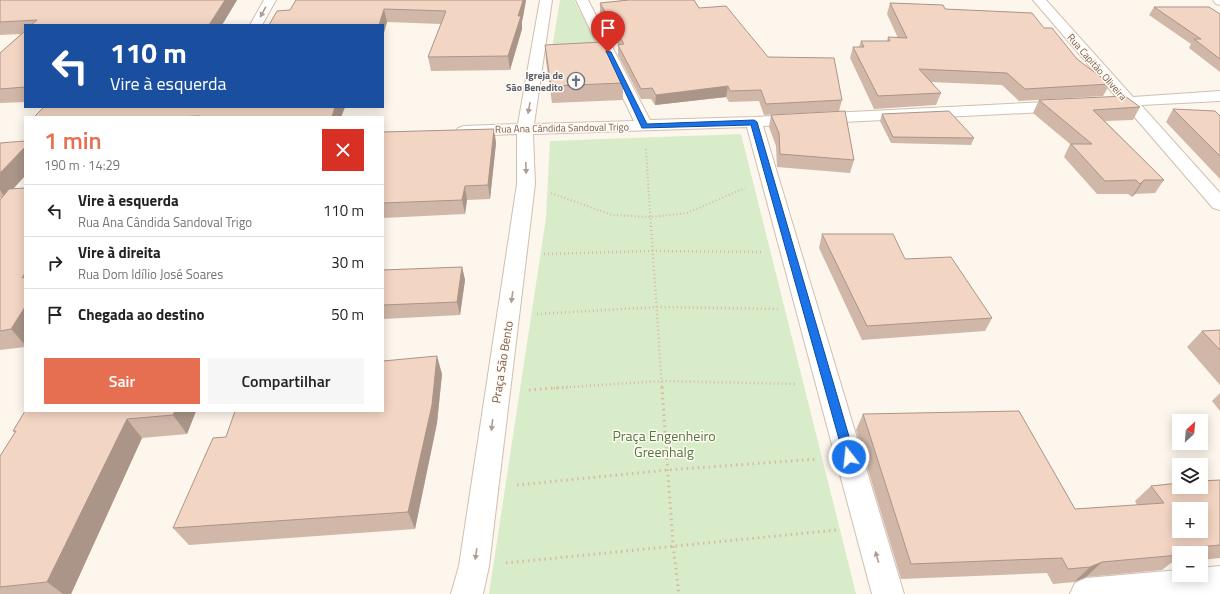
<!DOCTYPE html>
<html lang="pt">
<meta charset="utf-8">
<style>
:root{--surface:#fff;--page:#f6f6f6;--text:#222;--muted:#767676;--line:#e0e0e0;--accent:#e76f51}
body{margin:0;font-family:"Titillium Web",sans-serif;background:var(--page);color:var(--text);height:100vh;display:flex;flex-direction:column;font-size:15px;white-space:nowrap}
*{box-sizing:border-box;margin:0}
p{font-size:13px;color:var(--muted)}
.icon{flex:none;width:22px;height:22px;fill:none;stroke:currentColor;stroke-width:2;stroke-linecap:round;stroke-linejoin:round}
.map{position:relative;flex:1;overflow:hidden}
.side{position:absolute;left:24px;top:116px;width:360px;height:296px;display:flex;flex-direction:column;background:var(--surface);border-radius:0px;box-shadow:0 2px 10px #0003}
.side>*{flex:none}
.top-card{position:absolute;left:24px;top:24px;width:360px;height:84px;border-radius:0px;box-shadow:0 2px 10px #0003;background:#1a4fa0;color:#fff;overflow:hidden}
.needle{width:26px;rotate:26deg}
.fabs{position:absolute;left:1172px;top:414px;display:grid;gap:8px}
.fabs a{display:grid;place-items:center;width:36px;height:36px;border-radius:0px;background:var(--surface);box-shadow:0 2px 10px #0003;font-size:20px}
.pin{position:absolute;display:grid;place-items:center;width:34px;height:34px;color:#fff;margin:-41px -17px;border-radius:50% 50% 50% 0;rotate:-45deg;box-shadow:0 0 4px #0007}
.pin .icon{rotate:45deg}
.me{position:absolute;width:44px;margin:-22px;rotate:344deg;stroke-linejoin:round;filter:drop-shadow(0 0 3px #0008)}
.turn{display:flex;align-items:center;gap:14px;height:84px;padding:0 20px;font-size:18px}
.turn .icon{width:52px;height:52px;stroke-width:2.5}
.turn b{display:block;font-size:28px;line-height:34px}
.round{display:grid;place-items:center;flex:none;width:42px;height:42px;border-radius:0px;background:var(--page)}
.summary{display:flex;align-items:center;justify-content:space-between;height:68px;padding:0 20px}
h1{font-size:24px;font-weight:600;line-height:30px;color:var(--accent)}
.cta{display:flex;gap:8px;margin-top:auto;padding:8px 20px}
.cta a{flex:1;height:46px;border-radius:0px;background:var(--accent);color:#fff;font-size:16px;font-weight:600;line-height:46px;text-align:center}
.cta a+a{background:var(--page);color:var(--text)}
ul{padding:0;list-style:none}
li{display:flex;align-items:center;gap:12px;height:52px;padding:0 20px;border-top:1px solid var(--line)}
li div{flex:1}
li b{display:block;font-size:15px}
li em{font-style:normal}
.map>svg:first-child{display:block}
.green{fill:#d8ecc9}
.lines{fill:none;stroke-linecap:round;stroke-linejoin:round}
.street-casing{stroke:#d1beb0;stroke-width:2}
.secondary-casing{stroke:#d6c0b0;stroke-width:2}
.path-far2{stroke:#d9b8a5;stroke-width:2;stroke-dasharray:1 2.5;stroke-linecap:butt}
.path-far1{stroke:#d9b8a5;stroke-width:2.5;stroke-dasharray:1 3;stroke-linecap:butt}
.path{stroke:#d9b8a5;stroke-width:3;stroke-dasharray:1.5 4;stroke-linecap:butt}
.street{fill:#fff;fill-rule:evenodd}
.secondary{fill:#fff;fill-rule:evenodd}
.wall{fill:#d1b7a8}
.shaded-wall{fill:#aa9588}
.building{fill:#f3d5c3;stroke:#aa9588;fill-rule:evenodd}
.oneway{fill:#af9d94}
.route{fill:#1a73e8;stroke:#114b97}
.labels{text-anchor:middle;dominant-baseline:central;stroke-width:3;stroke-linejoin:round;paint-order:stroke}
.far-street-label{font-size:10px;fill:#7a5c4d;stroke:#fffaf3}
.far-worship-label{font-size:10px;font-weight:bold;fill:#5b616d;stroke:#fffaf3;text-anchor:end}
.street-label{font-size:12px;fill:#7a5c4d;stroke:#fffaf3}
.near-park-label{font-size:14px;fill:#537a41;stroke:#fffaf3}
</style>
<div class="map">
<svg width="1220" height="594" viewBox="0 0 1220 594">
<rect width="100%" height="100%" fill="#fdf6ec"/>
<path class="green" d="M560,0H574L598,45L552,49Z
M741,134L856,594H489L546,218L550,141Z"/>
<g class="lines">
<defs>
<path id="street" d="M264,0H276L262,25H250Z
M540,0H552L534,124L634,121L576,0H588L650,120L754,117L1065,101L1071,103L1073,106L1071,109L1065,111L763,126L904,594H872L747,127L533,134L535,184L489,566L483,594H451L459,566L517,184V134L464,136L458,134L456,131L458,128L464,126L518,124Z
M1033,0H1046L1133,97L1220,91V101L1141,105L1220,193V210L1213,208L1125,106H1098L1095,103L1098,100L1117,98Z
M1220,566V594H1070L1075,583L1086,578L1179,570V575H1201V568Z"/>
<path id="secondary" d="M1213,0H1220V5L1216,4Z"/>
</defs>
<use href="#street" class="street-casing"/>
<use href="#secondary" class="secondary-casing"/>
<path class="path-far2" d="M646,149L651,227
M551,193L612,215L651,217L687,213L745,188"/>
<path class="path-far1" d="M651,226L662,388
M544,254L653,251L763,252
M537,314L657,307L778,309
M554,388L662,381L797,384"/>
<path class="path" d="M662,387L673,545L679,594
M529,390L568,387
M517,485L668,470L817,459
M506,563L836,530"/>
<use href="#street" class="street"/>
<use href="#secondary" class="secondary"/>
</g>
<path class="wall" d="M0,0H237L222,25H25V102L0,103V53L21,34L0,35Z
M296,0H526L523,17L522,21V29L510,70L431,71L428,57L441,24L387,22L383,36V25L290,10Z
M625,0H694L699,8L768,57L842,100L839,111L764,115L759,101L729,102L726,97L655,105L651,99H641L618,55V45L600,12V3Z
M890,3L945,9L1044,28L1077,59L1110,84L1103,96L1019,101L1002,85L930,82L941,93L936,105L874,109L850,58L853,47H859L861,41H887L888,37L898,38L887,14Z
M1154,7L1220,14V72L1189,48L1191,44L1149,15Z
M545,45L623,83V100L552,103L546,61Z
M1039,100L1140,107L1133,120L1105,121L1164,180L1155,193L1135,194L1132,197L1128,194H1097L1064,157L1070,144L1033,113Z
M44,107H345L341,117H34Z
M1173,109L1220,116V179L1166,122Z
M882,114L974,138L971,145L891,143L880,121Z
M771,115L854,160L850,173L777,167L776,146L769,127Z
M494,129L496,143L490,199L467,200L465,214L383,218V132Z
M0,143L13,189L25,188V347L0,350V200L2,198H0Z
M822,234L905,259L992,318L985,331L862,340L819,248Z
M462,267L465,280L460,315L383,319V270Z
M1220,330V385L1187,347L1202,331Z
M442,374L437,423L415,529L189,545L173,528L226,437Z
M1220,393V411L1212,401Z
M25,411H196L187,434L142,438L71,594H0V456L15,433L13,431Z
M863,414L1075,509L1137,505L1135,501L1151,486L1220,480V558L1201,560V553H1179V562L1171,563L1162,570L1086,577L1074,582L1053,584L1047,573L901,579L856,430Z"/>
<path class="shaded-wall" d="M225,0H237L222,25H209Z
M523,0H526L523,17L522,21V29L510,70L508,56L518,16Z
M384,9L387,22L383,36V25H379Z
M728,86L726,97L655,105L656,95Z
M335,107H345L341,117H332Z
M494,129L496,143L490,199L488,185Z
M25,147V176L5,198L0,190V173Z
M1144,180L1135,194L1132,197L1140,184Z
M465,186L467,200L465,214L462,200Z
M462,267L465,280L460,315L457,302Z
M25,307V345L11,329Z
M437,356L442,374L437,423L415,529L408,512Z
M175,411H196L187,434L173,415Z
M127,419L142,438L71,594H63L47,582Z
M1102,562L1086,577L1074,582L1090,567Z"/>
<path class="building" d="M0,0H225L209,25H31L37,20L0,22Z
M296,0H523L522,4L518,16H521L508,56L428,57L446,11L384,9L379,25H269L277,11L290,10Z
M629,0H694L699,8L726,6L768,57L834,58L842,100L766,104L761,90L730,91L728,86L656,95L652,88L641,89L618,45L624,44L600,3Z
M890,3L943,5L945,9L1032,13L1044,28H1052L1077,59L1110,84L1025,89L1007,73L919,69L941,93L878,96L853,47H864L861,41H890L888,37L907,38Z
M1154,7H1209L1220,14V59L1194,39H1201Z
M25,31V87L0,89V53Z
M602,42L623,83L551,86L545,45Z
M1125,96L1140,107L1093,110L1164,180H1144L1140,184L1136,180L1105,181L1071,144H1092L1039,100Z
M44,107H335L332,117H199L200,116L171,117H34Z
M1173,109L1215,111L1220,116V156Z
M845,111L854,160L780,154L779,133L771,115Z
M949,111L974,138L893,137L882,114Z
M494,129L488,185L465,186L462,200L383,203V132Z
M25,141V147L0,173V143Z
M25,188V273L22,278L25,277V307L11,329L0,331V200L9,189Z
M822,234H893L905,259L951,257L992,318L867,326Z
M462,267L457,302L383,305V270Z
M1220,330V350L1202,331Z
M437,356L432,405L408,512L173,528L213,438L226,437L235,411H383V361Z
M25,411H175L173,415L127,419L47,582L0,587V456L16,431H13Z
M1019,411L1075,509L1164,503L1151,486L1179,483V487H1201V481L1220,480V545L1177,549L1180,553H1179V555L1102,562L1090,567L1068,569L1062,558L911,564L863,414ZM1179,509H1201V531H1179Z"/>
<defs><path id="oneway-solid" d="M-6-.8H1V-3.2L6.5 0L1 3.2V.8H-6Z"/></defs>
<g class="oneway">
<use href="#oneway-solid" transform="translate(263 12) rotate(119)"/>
<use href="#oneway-solid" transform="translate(529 108) rotate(100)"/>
<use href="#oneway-solid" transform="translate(526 168) rotate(88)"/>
<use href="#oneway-solid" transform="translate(512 297) rotate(98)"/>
<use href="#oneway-solid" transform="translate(492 425) rotate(97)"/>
<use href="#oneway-solid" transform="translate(476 554) rotate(98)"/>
<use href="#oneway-solid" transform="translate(877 557) rotate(-106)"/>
</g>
<path class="route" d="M606,51L611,52L647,124L754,120L757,122L855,457L853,460L849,462L845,460L844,457L751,125L642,128Z"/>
<defs>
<symbol id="church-ring" viewBox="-11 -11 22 22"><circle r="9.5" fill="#fffaf3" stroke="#6b7280" stroke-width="1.5"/><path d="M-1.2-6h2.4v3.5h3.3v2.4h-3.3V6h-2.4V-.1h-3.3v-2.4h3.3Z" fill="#6b7280"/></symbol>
</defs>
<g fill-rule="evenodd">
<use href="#church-ring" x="566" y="71" width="20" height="20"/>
</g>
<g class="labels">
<g class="far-street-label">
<text transform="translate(1097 67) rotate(49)">Rua Capitão Oliveira</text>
<text transform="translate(562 128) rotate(-1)">Rua Ana Cândida Sandoval Trigo</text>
</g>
<g class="far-worship-label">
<text x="563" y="75">Igreja de<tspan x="563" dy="12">São Benedito</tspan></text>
</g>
<g class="street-label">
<text transform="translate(502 362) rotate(-81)">Praça São Bento</text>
</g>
<g class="near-park-label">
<text x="664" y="435">Praça Engenheiro<tspan x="664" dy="16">Greenhalg</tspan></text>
</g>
</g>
</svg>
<div class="fabs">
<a><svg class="needle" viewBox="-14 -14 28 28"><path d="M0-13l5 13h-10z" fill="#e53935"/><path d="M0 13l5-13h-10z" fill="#767676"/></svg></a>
<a><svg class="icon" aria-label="layers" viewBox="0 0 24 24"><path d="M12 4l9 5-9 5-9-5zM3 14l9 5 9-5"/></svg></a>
<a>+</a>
<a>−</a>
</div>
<div class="pin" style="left:608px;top:52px;background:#d93025"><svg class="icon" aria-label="arrive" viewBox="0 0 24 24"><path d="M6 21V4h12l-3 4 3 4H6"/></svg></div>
<svg class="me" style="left:849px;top:457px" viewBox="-20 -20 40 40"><circle r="17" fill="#1a73e8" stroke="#fff" stroke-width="3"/><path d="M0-11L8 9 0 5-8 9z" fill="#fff"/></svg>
<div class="top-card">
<div class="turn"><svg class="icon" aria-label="left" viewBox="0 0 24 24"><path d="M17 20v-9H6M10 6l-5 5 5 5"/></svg><div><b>110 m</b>Vire à esquerda</div></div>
</div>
<section class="side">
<div class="summary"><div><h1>1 min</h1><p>190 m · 14:29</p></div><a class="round" style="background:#d93025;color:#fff"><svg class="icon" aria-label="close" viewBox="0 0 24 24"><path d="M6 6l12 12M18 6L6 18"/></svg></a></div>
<ul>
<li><svg class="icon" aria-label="left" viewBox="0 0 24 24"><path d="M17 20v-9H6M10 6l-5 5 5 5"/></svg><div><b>Vire à esquerda</b><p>Rua Ana Cândida Sandoval Trigo</p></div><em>110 m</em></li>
<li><svg class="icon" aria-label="right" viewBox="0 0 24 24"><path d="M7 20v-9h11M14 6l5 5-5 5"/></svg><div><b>Vire à direita</b><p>Rua Dom Idílio José Soares</p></div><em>30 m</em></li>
<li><svg class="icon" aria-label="arrive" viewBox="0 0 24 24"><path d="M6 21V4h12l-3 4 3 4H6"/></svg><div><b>Chegada ao destino</b></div><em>50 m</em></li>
</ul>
<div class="cta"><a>Sair</a><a>Compartilhar</a></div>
</section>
</div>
